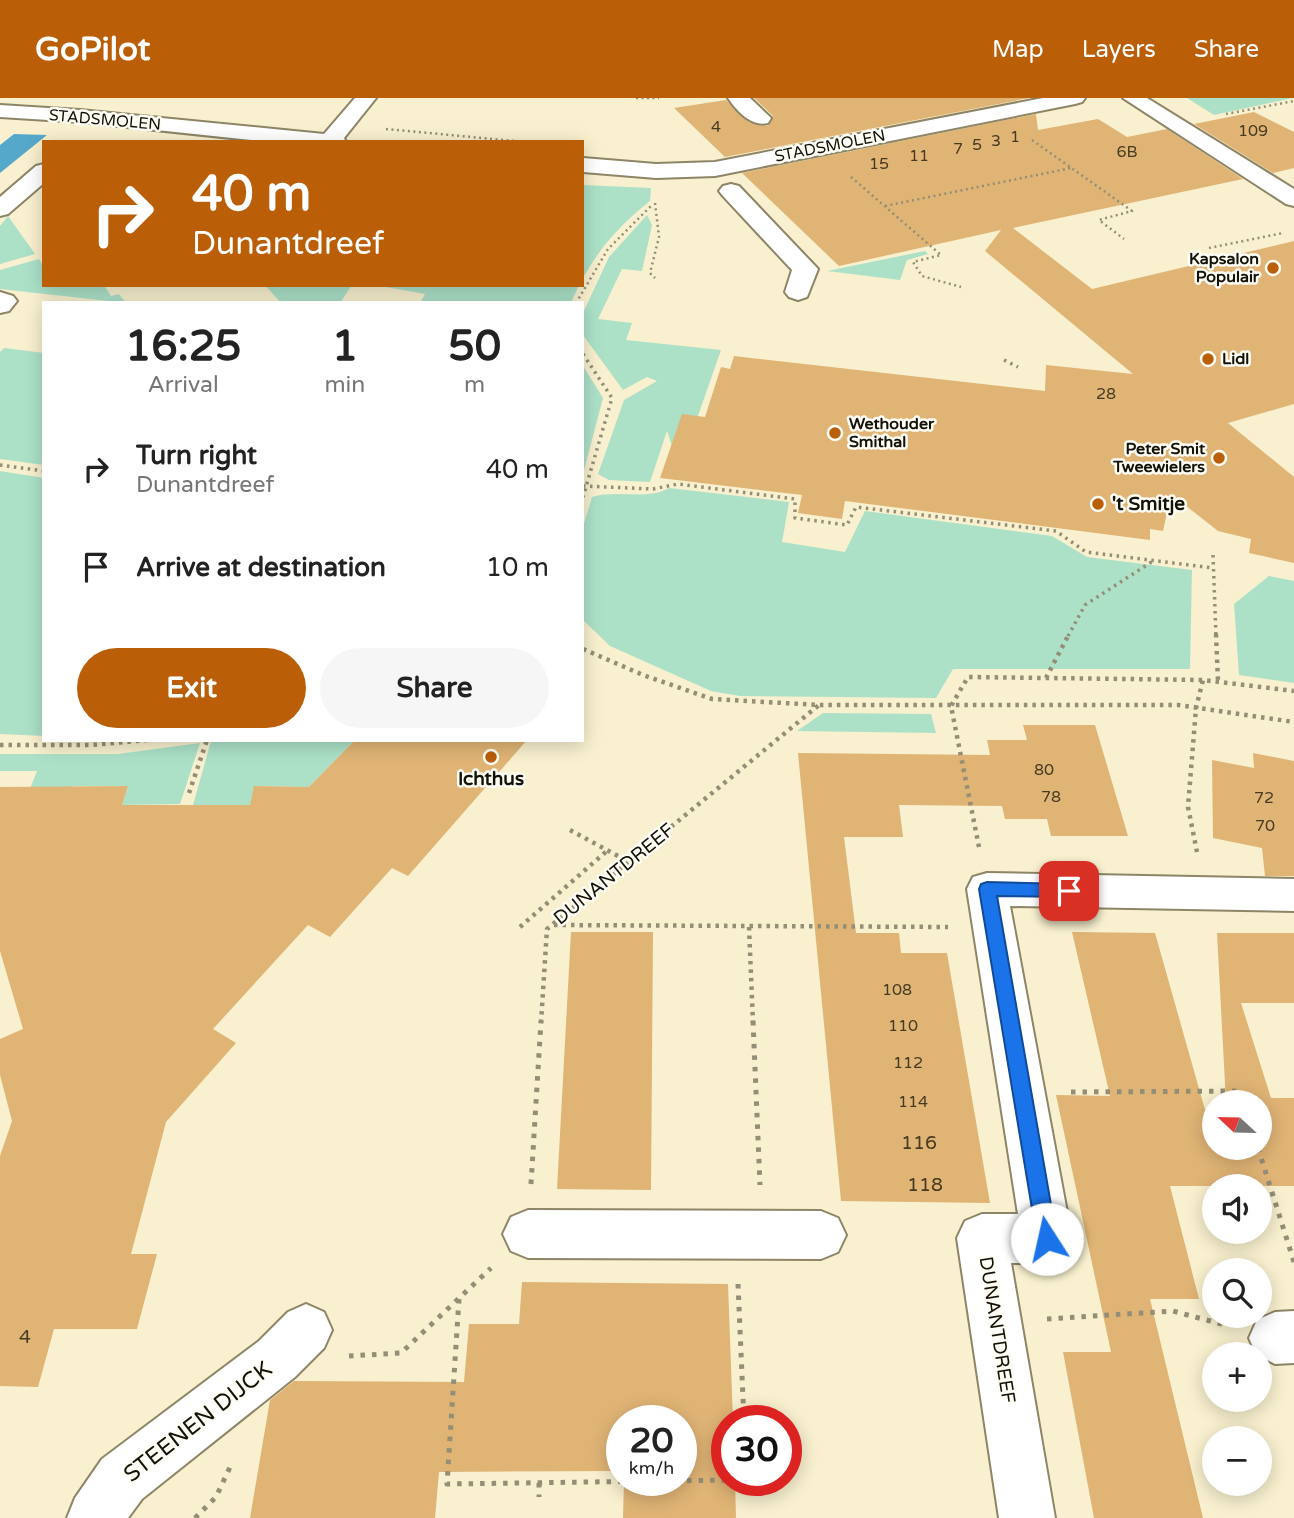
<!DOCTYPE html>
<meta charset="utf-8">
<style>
:root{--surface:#fff;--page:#f6f6f6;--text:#222;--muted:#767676;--accent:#ba5e08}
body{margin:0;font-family:"Varela Round",sans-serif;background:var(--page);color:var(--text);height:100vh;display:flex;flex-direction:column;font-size:26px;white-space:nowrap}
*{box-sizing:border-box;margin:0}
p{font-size:23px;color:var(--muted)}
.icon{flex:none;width:38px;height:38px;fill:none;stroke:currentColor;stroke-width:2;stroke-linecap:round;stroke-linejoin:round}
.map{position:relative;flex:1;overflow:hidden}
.sheet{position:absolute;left:42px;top:203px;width:542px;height:441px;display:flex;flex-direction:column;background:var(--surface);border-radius:0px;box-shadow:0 4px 18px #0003}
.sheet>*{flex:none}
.banner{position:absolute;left:42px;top:42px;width:542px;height:147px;border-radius:0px;box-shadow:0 4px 18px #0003;background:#ba5e08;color:#fff;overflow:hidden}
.needle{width:46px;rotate:292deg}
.controls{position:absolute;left:1202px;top:992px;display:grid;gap:14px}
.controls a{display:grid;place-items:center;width:70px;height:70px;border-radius:50%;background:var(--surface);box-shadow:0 4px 18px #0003;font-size:35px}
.speed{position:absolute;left:606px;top:1307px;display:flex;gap:14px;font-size:35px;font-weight:700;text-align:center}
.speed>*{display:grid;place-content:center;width:91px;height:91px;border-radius:50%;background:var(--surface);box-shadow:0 4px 18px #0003;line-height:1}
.speed small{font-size:18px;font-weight:400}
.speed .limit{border:10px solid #d22;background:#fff;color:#111}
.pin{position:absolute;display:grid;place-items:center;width:60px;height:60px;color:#fff;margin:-30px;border-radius:14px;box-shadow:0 4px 10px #0006}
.me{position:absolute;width:77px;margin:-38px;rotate:350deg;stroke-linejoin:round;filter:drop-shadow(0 0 5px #0008)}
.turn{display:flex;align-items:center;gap:24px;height:147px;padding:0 35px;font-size:32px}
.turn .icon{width:91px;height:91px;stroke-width:2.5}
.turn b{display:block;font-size:49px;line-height:60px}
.eta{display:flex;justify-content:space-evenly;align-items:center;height:119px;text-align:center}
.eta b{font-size:42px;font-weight:700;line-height:49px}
.button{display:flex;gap:14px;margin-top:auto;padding:14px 35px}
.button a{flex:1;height:80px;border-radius:42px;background:var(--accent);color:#fff;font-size:28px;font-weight:700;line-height:80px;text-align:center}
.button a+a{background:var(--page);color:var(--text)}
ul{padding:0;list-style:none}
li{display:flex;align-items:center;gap:21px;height:98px;padding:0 35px}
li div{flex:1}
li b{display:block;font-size:26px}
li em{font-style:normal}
header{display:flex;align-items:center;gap:42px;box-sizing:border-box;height:98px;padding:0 35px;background:var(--accent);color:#fff}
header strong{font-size:33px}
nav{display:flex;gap:38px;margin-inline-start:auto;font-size:24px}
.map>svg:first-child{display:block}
.green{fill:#ace1c8}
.water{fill:#56a8cb}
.building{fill:#e0b475}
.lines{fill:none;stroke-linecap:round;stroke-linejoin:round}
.minor-casing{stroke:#8d8566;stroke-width:4}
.path-far3{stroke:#948e76;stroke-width:2.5;stroke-dasharray:2 3.5;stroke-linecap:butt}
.path-far2{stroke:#948e76;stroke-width:3.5;stroke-dasharray:2.5 4.5;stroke-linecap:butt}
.path-far1{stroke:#948e76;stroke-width:4.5;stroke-dasharray:3.5 5;stroke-linecap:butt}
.path{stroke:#948e76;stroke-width:5;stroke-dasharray:4.5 7;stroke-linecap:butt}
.minor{fill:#fff;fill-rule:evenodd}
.route{fill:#1a73e8;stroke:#114b97;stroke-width:2}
.poi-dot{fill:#ba5e08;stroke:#fefdf6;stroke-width:2.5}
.labels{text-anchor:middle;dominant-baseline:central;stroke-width:5;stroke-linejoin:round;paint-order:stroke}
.far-street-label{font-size:16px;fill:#141106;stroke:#fefdf6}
.number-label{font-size:16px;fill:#473a22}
.far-poi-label{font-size:16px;font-weight:bold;fill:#141106;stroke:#fefdf6;text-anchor:end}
.poi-label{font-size:19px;font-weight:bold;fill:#141106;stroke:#fefdf6;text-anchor:start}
.street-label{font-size:19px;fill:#141106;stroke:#fefdf6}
.near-number-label{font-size:19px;fill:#473a22}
.near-street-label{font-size:23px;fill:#141106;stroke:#fefdf6}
</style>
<header>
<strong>GoPilot</strong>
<nav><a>Map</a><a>Layers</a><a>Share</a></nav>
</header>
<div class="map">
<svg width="1294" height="1420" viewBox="0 0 1294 1420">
<rect width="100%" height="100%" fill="#f8f0ce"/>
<path class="green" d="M1187,0H1293L1214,17Z
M583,87L651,90L650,103C621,126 601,148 583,180Z
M647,117L652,127L642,173L622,171L598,221L632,225L626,242L721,252L686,352L673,351L667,333L650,384L609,382L598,376L624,302L657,283L647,279L623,292L583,237V215L609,159Z
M8,118L35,156L0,166V128Z
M925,153L928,156L907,162L900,182L827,173Z
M39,161L44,169V187H104L111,198L119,196L126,205L0,191V172Z
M265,187H352L340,205H281Z
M375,187H579L571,205H420L425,196Z
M4,250L44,255V367L0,361V254Z
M583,268L603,300L583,376Z
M0,373L44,380V638L0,636Z
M669,390L789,404L782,444L845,454L865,413L1052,438L1087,459L1192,472L1190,571H953L936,600L740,598L711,593L610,548L583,522V429L592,399C618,391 646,403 669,390Z
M1269,478L1294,483V585L1239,577L1234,506Z
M823,615L931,616L936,635L797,633Z
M355,642L309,689L255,688L250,707H193L211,643Z
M200,645L180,706L122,707L128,688H72L69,695L28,696L37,673H0V656H118Z"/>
<path class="water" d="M14,36L47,37L0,75V47Z"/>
<path class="building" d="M754,0H1029L725,59L674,10L726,2L749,24L768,28L773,18Z
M1254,14L1294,34V70L1273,75L1194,26Z
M1036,16L1038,32L1098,21L1127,39L1167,31L1243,81L1013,130L1092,191L1294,143V306L1228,325L1294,379V465L1249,455L1251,441L1218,433L1171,396L1163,433L1150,431V442L845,403L842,421L798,415L802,397L660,380L682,316L705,319L721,269L730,271L734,258L1045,293L1046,267L1133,276L985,153L1001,132L839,168L742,75Z
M1023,627H1095L1128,738H1051L1047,721H1005L1002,708L899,707L903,739H844L856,835H899L901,855H947L990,1105L841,1103L798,655L990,657L987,642H1027Z
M355,642H527L408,778L392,770L330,839L308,827L213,931L236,945L166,1024L131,1156H157L137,1231H54L38,1289L0,1288V1058L12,1023L0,977V941L23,931L0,853V689L128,688L122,707H250L254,688L309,689Z
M1253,655L1294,663V778H1265L1262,750L1213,740L1212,662L1254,670Z
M571,834H653L651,1092L557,1091Z
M1072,834L1155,835L1211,1033L1214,1032V1050H1260V1004H1226L1217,835H1294V905H1241L1271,1000H1294V1088H1170L1199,1201H1150L1203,1420H1094L1063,1254H1111L1056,997L1110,998Z
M522,1184L728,1186L733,1323H726V1382H735L736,1420H623L624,1382H681V1323H621V1373L439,1374L435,1420H250L270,1302L294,1283L464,1284L469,1226H519Z"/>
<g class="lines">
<defs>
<path id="minor" d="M355,0H376L344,40L346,44H269L80,24L0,19V7L80,12L324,36Z
M728,0H750L771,20L768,25C751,29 737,13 728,0Z
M1043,0H1085L1082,4L1075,6L715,78L656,80L583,74V60L656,66L715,64Z
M1123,0H1147L1294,91V108L1286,106Z
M44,66V85L8,116L0,118V99L36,68Z
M731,86L739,88L818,171L807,199L798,202L789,199L785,194L792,172L723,98L719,93L723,88Z
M0,194L13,198L17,203L9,213L0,215Z
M987,775L1294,781V813L1010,808L1072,1141L1064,1158L1047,1165H1011L1055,1420H999L957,1140L965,1123L982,1116H1018L967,791L973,779Z
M528,1112L821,1113L838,1120L846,1137L838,1154L821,1161L528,1160L511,1153L503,1136L511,1119Z
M306,1206L324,1214L332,1232L324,1250L295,1279L142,1401L128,1420H67L75,1400L102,1361L259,1243L288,1214Z
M1294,1213V1265L1275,1266L1256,1256L1249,1240L1257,1222L1275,1214Z"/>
</defs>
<use href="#minor" class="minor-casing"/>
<path class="path-far3" d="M636,0H659
M1226,16L1294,3
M386,31L525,44
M1032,42L1132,113L1099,122L1124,141
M851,79L941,157L913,164L922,178L961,189
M655,105L659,139L650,175L655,180
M885,108L1071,70
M1209,150L1283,135
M576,205L608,151L652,107"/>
<path class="path-far2" d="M583,256L612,300L583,399
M1004,262L1018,269
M0,367L44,373
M583,388L653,391L678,386L795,401V420L847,427L856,409L1056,433L1086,454L1213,470
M1213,457L1216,538
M1068,538L1085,507L1153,463"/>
<path class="path-far1" d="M1216,536L1218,583
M583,551L643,577L712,601L819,607H1178L1294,624
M1046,580L1069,536
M0,647H92L147,642
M189,695L207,642
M570,732L629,764
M979,749L951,608L968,579L1203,582L1294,593
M1197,754L1188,709L1196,610L1203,582
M554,827L948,829
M520,829L608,752
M749,829L753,925
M541,925L547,831L819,607"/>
<path class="path" d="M753,923L760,1087
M1071,994L1240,993L1243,1004
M1258,1050L1294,1164
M531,1086L541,923
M738,1186L744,1323
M459,1201L447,1386L733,1382
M1047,1221L1173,1213L1225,1227
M349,1258L401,1255L491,1170
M539,1385V1399
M195,1420L216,1399L231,1367"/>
<use href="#minor" class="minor"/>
</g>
<path class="route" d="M987,784L1069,786L1075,788L1078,793L1075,797L1069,799L997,798L1057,1141L1054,1148L1047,1151L1040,1148L1037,1141L979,791L981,786Z"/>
<g class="poi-dot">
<circle cx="1273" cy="170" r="7"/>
<circle cx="1208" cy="261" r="7"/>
<circle cx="835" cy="335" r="7"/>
<circle cx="1219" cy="360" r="7"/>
<circle cx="1098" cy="406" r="7"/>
<circle cx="491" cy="659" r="7"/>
</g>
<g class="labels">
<g class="far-street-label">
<text transform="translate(105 22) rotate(5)">STADSMOLEN</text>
<text transform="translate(830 48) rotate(-11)">STADSMOLEN</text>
</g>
<g class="number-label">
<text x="716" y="29">4</text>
<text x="1253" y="33">109</text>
<text x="1015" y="39">1</text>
<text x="996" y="43">3</text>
<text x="977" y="47">5</text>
<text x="958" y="51">7</text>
<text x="1127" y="54">6B</text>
<text x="919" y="58">11</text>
<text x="879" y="66">15</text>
<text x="1106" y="296">28</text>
<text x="1044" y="672">80</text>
<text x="1051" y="699">78</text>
<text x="1264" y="700">72</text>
<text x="1265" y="728">70</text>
<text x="897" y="892">108</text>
<text x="903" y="928">110</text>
<text x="908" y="965">112</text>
<text x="913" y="1004">114</text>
</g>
<g class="far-poi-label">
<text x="1259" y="161">Kapsalon<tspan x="1259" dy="18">Populair</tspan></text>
<text x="1222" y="261" text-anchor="start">Lidl</text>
<text x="849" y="326" text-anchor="start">Wethouder<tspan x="849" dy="18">Smithal</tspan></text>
<text x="1205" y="351">Peter Smit<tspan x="1205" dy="18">Tweewielers</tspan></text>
</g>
<g class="poi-label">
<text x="1112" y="406">'t Smitje</text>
<text x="491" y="681" text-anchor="middle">Ichthus</text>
</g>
<g class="street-label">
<text transform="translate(614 776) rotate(-39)">DUNANTDREEF</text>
<text transform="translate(997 1232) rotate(81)">DUNANTDREEF</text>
</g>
<g class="near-number-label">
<text x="919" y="1045">116</text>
<text x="925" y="1087">118</text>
<text x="25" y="1239">4</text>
</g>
<g class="near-street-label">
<text transform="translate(198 1324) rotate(-38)">STEENEN DIJCK</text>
</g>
</g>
</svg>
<div class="controls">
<a><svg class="needle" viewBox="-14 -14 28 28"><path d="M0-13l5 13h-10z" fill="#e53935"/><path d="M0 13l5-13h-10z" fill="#767676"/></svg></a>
<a><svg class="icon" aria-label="sound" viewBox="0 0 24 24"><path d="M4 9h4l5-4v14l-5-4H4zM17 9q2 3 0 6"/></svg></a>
<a><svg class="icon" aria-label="search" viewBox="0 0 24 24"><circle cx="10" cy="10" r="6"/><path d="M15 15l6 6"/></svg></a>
<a>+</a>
<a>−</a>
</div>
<div class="speed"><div>20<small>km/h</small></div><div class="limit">30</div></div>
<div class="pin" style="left:1069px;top:793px;background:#d93025"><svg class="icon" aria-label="arrive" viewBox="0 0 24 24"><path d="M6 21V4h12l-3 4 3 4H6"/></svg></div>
<svg class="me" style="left:1047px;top:1141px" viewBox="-20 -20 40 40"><circle r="19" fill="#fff"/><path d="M0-13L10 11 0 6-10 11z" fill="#1a73e8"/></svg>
<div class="banner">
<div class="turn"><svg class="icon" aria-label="right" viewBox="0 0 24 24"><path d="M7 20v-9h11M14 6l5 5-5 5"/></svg><div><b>40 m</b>Dunantdreef</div></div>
</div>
<section class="sheet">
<div class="eta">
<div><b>16:25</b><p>Arrival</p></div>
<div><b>1</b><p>min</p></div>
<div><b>50</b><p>m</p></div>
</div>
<ul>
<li><svg class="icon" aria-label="right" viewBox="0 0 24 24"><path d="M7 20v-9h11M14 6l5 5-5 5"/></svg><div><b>Turn right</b><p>Dunantdreef</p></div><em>40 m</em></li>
<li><svg class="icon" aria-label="arrive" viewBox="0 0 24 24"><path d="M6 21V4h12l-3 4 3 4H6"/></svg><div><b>Arrive at destination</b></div><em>10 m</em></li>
</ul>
<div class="button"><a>Exit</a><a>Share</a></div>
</section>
</div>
